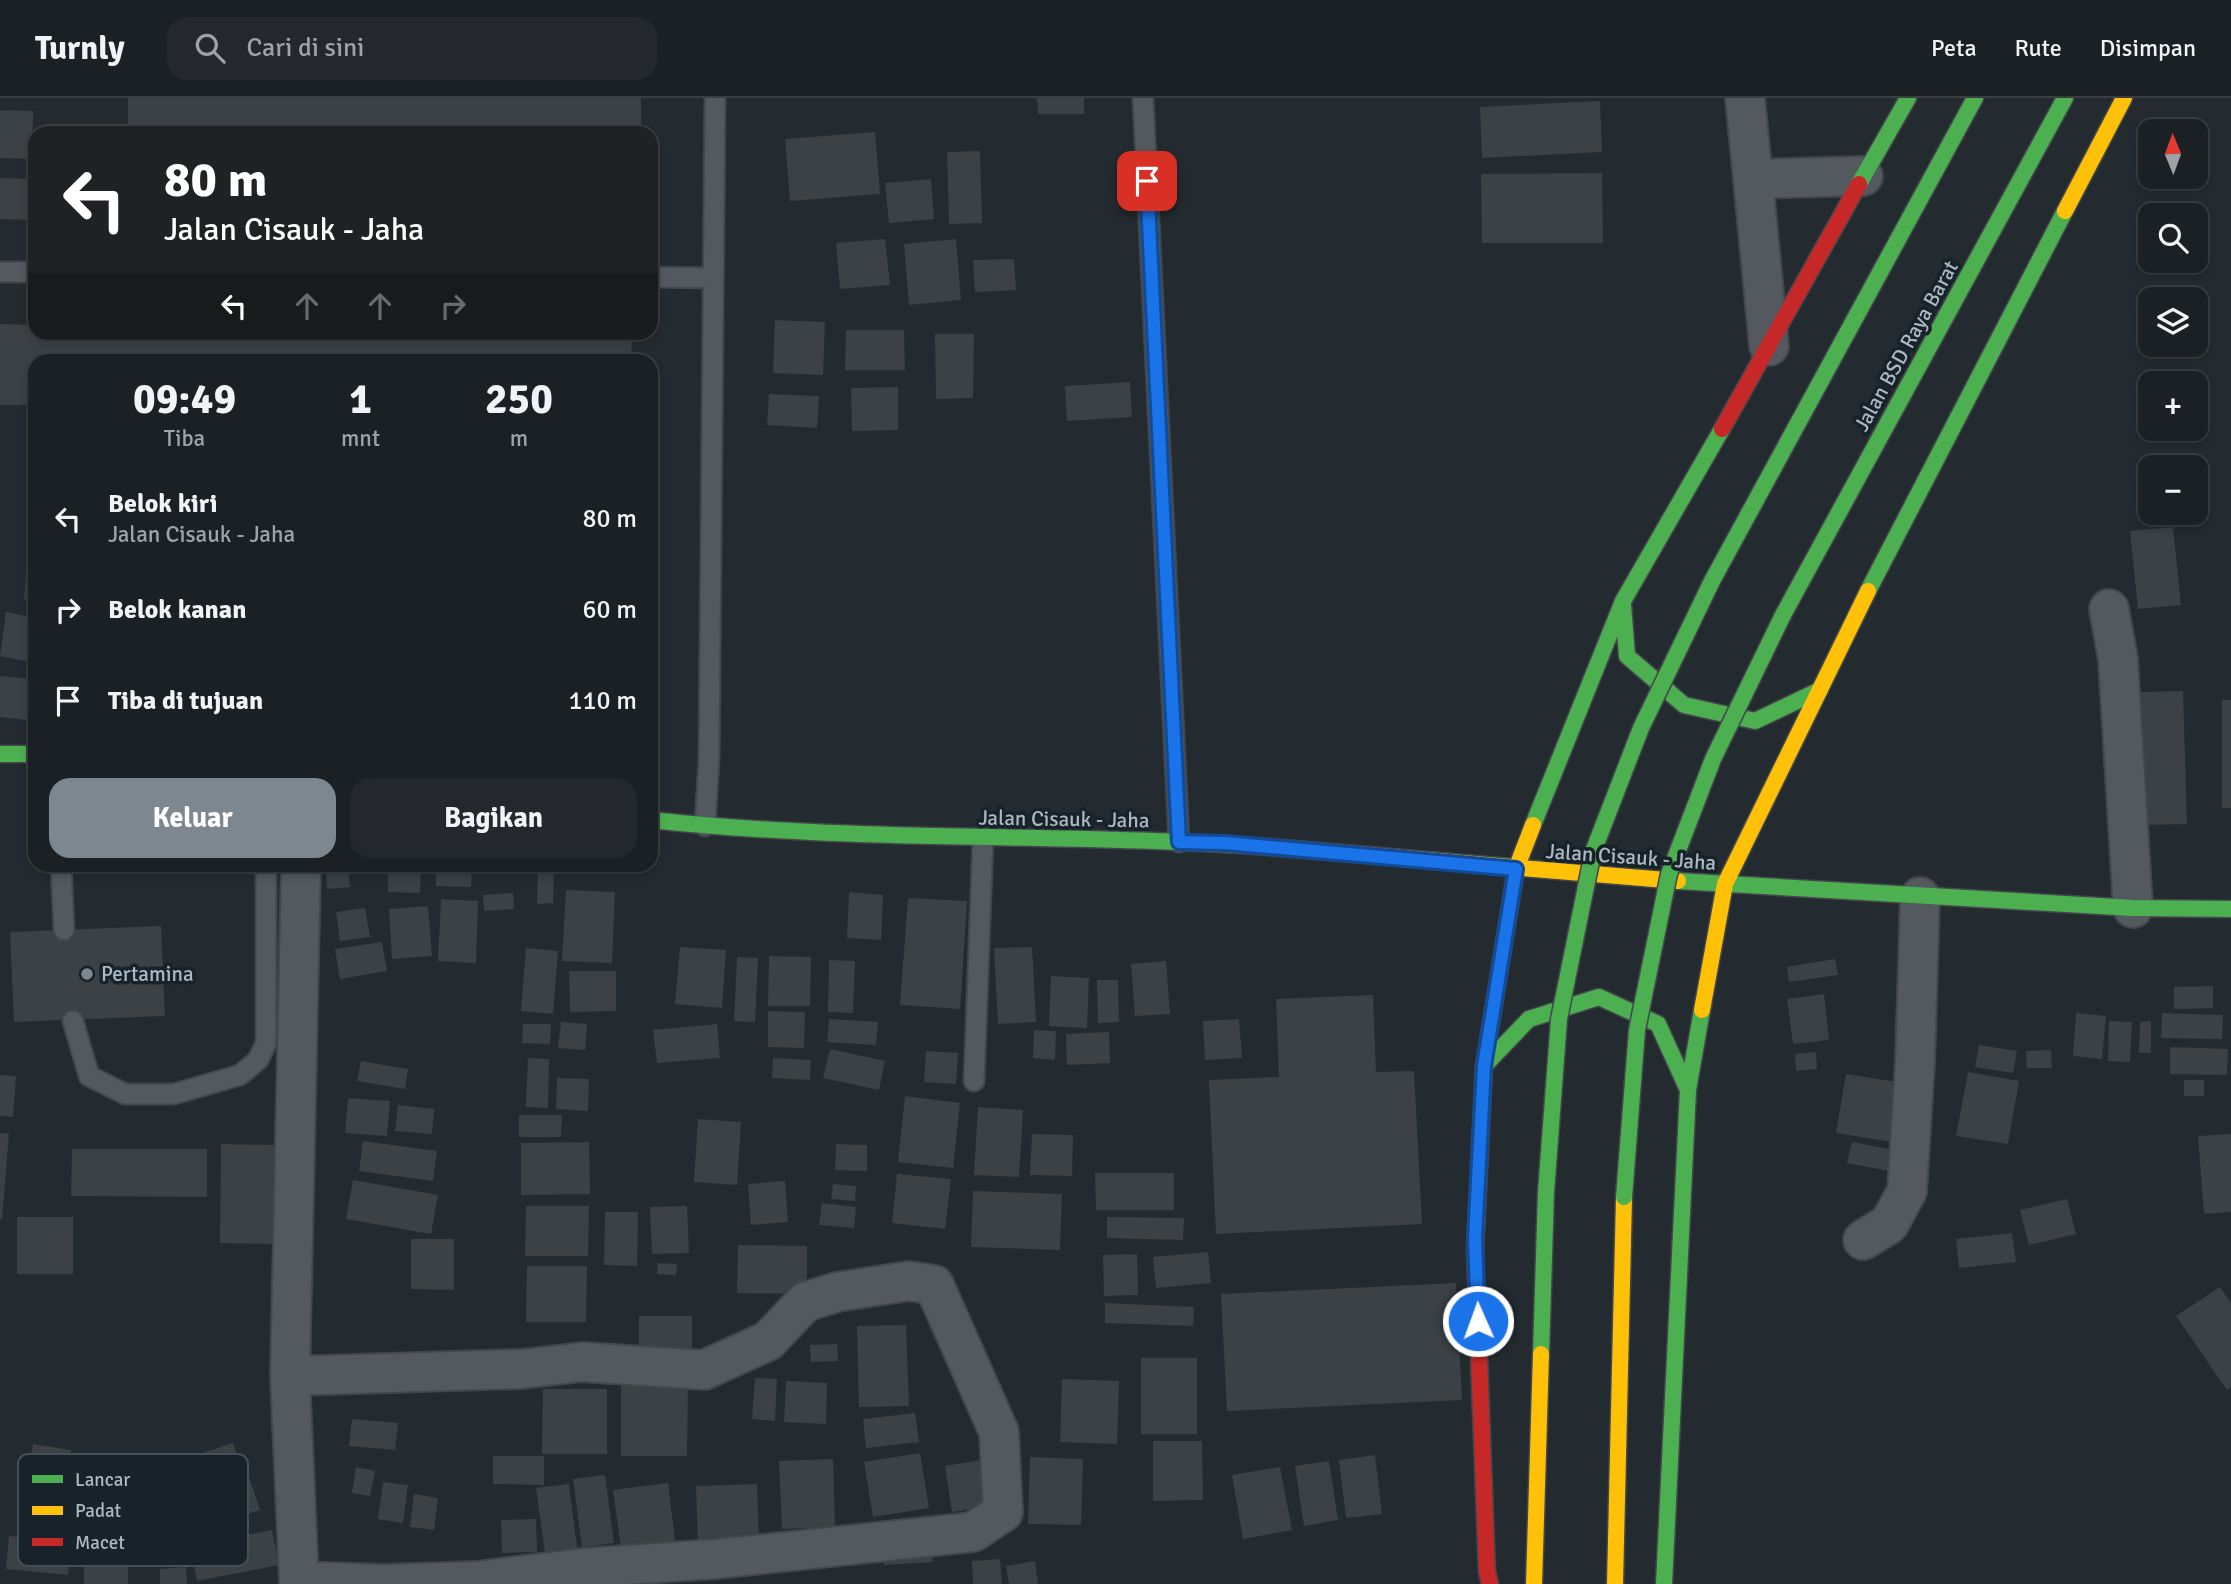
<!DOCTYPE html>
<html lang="id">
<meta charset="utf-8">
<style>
:root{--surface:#1b2024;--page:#24282c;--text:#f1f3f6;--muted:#a0a3a6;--line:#393e41;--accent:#7c8790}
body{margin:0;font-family:Signika,sans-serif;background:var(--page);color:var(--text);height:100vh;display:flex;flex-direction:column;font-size:26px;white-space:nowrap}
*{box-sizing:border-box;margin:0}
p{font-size:23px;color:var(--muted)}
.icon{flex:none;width:38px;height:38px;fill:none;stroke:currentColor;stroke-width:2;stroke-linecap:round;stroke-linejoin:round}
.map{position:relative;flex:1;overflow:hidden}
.panel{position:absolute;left:28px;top:256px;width:630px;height:518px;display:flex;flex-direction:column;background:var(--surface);border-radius:21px;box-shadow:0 4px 10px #0003,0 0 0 2px var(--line)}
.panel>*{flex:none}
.top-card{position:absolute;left:28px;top:28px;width:630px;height:214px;border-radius:21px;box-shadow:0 4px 10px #0003,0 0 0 2px var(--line);background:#202124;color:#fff;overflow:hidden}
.needle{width:46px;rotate:359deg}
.tools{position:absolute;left:2138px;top:21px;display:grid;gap:14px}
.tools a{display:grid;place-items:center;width:70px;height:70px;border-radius:14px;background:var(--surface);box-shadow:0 4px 10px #0003,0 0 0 2px var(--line);font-size:35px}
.pin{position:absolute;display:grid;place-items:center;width:60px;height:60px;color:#fff;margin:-30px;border-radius:14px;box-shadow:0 4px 10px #0006}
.me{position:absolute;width:77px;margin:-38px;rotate:358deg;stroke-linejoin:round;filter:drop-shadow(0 0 5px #0008)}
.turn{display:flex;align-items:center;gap:24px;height:147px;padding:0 21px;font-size:32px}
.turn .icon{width:91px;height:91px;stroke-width:2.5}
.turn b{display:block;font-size:49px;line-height:60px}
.lanes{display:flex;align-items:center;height:66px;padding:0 21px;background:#0003;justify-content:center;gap:35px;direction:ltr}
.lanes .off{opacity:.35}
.eta{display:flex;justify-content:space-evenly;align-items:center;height:119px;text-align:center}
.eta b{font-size:42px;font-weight:800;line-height:49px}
.action{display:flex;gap:14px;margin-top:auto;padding:14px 21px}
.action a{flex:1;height:80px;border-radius:21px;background:var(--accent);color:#fff;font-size:28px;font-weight:800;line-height:80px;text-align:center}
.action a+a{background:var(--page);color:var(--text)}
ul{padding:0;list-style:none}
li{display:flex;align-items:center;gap:21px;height:91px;padding:0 21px}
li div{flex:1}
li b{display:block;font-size:26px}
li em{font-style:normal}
header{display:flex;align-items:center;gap:42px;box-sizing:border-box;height:98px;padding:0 35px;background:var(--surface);border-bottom:2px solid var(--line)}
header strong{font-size:33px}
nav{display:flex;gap:38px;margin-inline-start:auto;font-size:24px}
.search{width:490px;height:63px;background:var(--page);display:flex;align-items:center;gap:18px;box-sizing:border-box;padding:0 24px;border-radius:21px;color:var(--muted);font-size:26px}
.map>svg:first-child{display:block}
.building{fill:#3b4145}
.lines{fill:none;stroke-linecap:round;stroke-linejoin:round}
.lane-casing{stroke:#42474b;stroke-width:23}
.street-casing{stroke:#42474b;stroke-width:42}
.fast-casing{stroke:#42474b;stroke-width:19}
.slow-casing{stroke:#42474b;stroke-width:19}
.jam-casing{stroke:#42474b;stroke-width:19}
.lane{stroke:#53595f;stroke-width:19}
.street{stroke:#53595f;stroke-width:38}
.fast{stroke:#4caf50;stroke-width:16}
.slow{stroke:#ffc107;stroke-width:16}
.jam{stroke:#c62828;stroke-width:16}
.fast-bridge-casing{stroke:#42474b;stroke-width:19;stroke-linecap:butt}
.fast-bridge{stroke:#4caf50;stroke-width:16}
.route-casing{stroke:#114b97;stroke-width:18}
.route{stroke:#1a73e8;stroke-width:12}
.poi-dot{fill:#7c8790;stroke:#18222a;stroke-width:2.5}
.labels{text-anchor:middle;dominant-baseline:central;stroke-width:7;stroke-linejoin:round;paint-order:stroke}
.street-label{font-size:21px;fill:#acb8c3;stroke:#18222a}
.poi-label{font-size:21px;fill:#acb8c3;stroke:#18222a;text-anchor:start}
.key{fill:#18222a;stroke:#444f58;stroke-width:2}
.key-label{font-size:19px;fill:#acb8c3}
</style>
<header>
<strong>Turnly</strong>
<div class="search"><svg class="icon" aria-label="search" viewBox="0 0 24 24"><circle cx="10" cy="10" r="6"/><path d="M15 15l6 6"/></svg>Cari di sini</div>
<nav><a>Peta</a><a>Rute</a><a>Disimpan</a></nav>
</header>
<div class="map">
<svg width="2231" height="1486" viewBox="0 0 2231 1486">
<rect width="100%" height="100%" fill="#242b30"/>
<path class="building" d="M128,0H641V35H128Z
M1037,0H1084V16H1038Z
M1600,3L1602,54L1482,60L1480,9Z
M0,12L33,13L32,61L0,60Z
M875,34L880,96L790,103L785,41Z
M980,53L982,125L949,126L947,54Z
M1602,75L1603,145H1482L1481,76Z
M0,80L35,81V122L0,121Z
M931,81L934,121L889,125L885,85Z
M885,141L890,187L840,191L836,145Z
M956,141L961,202L909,207L904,146Z
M1014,161L1016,192L975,194L973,162Z
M775,222L825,224L823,277L773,275Z
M0,226L35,227V234H352L632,241L631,262H35V307H0Z
M846,232H904L905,272H845Z
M935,236H974L973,300L936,301Z
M1130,284L1132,319L1067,323L1065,288Z
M898,289V332L852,333L851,290Z
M769,296L819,298L817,330L767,327Z
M2173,429L2181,507L2138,511L2130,433Z
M26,473H35V503L24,502Z
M6,514L35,520V565L0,558Z
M0,578L35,581V623L0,619Z
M2183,593L2187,726L2144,727L2141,594Z
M2222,602H2231V710H2222Z
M326,766H348L350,789L327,791Z
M388,766H421L420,795L388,794Z
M436,766H472L471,789L436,788Z
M538,766H554L553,805L537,806Z
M566,792L615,794L612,865L562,863Z
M849,794L883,797L881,842L847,840Z
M513,795L514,811L484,813L483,797Z
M908,800L967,803L960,911L900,907Z
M441,801L478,803L476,865L438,863Z
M428,808L432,858L392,861L389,811Z
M365,810L370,839L340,843L336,814Z
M161,828L165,918L14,924L10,834Z
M382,844L387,873L340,881L335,851Z
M680,849L726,852L722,910L675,906Z
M1032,849L1036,924L998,926L994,850Z
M526,850L558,853L553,916L521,913Z
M769,858L811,859L810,908H768Z
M737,859L758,860L755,924L734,923Z
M1835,861L1838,877L1789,884L1787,869Z
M829,862L855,863L853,915L828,914Z
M1166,863L1170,916L1135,918L1131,866Z
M569,873H616V913L570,914Z
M1051,878L1089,880L1087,930L1049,928Z
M1097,882H1118L1119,924L1098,925Z
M2213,888V910L2174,911V889Z
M1824,896L1829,942L1793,946L1787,901Z
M1373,897L1376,974L1414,973L1422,1126L1216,1136L1209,982L1279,979L1276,901Z
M768,913L805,914L804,950L768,949Z
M2076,915L2106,918L2102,961L2073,958Z
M2162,915L2223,917L2222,941L2161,940Z
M829,921L878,924L876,947L827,944Z
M1239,921L1242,960L1205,962L1203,923Z
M2109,923L2132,924L2130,964L2108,963Z
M2151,923V955H2139L2140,924Z
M561,924L587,926L585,952L558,950Z
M523,926H551L550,946L522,945Z
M717,926L720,960L657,965L653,932Z
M1034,932L1056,933L1055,962L1033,960Z
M1109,934L1110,965L1067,967L1066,936Z
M1979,947L2017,953L2013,975L1975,969Z
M2170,949L2228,951L2227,977L2170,976Z
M830,951L885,963L879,992L823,980Z
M2051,952L2052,970H2027L2026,953Z
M926,953L958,955L956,986L924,984Z
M1816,954L1817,971L1796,973L1795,956Z
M528,960L549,961L548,1010L526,1009Z
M773,960L811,962L810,982L772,980Z
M361,963L408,971L405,991L357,983Z
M1968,974L2019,983L2008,1046L1956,1038Z
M1846,976L1903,985L1892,1044L1836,1035Z
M0,977L16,978L13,1019L0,1018Z
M557,980L589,981L588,1013L556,1011Z
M2184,982H2204V998H2184Z
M905,998L960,1005L953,1070L898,1064Z
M348,1000L390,1003L387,1038L345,1035Z
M398,1007L434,1011L432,1036L395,1033Z
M978,1009L1023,1012L1019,1079L974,1077Z
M519,1017H562L561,1039H519Z
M698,1021L741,1024L737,1087L694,1084Z
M0,1035L9,1036L2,1121H0Z
M1032,1036L1073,1037L1072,1078L1030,1077Z
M2231,1036V1114L2204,1116L2198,1038Z
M363,1043L437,1053L433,1083L359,1073Z
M589,1044L590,1096L521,1097V1045Z
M1852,1044L1893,1052L1889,1073L1847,1065Z
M221,1046L276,1047L275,1146L220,1145Z
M836,1046L867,1047V1073L835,1072Z
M72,1051H207V1099L71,1098Z
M1095,1075H1174V1112H1096Z
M897,1076L951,1081L945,1131L892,1125Z
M353,1082L438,1097L431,1136L346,1121Z
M785,1083L788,1124L751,1127L748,1086Z
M833,1086L856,1088L855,1103L831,1101Z
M973,1093L1062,1096L1060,1152L971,1149Z
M2067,1101L2076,1136L2029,1147L2020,1112Z
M822,1105L856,1109L854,1130L819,1127Z
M526,1108H589L588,1158H525Z
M687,1108L689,1155L652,1156L650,1109Z
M605,1114H638L637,1168L604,1167Z
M17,1119H73V1176H17Z
M1107,1119L1184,1120L1183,1142L1107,1140Z
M2012,1135L2016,1164L1959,1170L1956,1141Z
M411,1141H454V1192L411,1191Z
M738,1147L807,1148V1196L737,1195Z
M1208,1154L1211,1185L1156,1190L1153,1159Z
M1137,1156L1138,1197L1104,1198L1103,1157Z
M658,1165L677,1166L676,1177L657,1176Z
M527,1168H587L586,1224H526Z
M1456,1185L1462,1302L1227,1313L1221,1196Z
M2220,1189L2231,1205V1289L2227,1292L2176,1218Z
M1105,1205L1194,1209L1193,1228L1105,1225Z
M639,1218H692V1263L639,1262Z
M906,1227L909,1308L859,1309L857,1228Z
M837,1246L838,1263L811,1264L810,1247Z
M1141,1260H1197V1336H1141Z
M755,1280L777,1281L775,1323L752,1321Z
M1062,1281L1119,1283L1117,1346L1060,1344Z
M786,1283L827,1285L826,1326L784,1324Z
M621,1286H688L687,1358H621Z
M543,1291H607V1356H542Z
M915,1315L919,1344L866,1350L863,1321Z
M352,1321L398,1325L395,1352L349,1348Z
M1153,1343H1202L1203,1402L1153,1403Z
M233,1345L243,1373L197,1388L187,1360Z
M33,1346L71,1352L61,1420L23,1415Z
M920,1355L929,1410L873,1419L864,1364Z
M1375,1357L1382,1416L1346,1420L1339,1362Z
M493,1358H544V1387L493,1386Z
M1030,1359L1083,1361L1081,1427L1028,1426Z
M833,1361L835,1429L782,1431L779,1363Z
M981,1362L989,1408L952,1414L945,1368Z
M1329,1363L1338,1422L1304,1428L1295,1368Z
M356,1369L375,1373L370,1398L352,1395Z
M1280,1369L1292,1432L1243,1441L1232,1377Z
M605,1377L614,1445L582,1449L573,1381Z
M249,1379L260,1412L205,1429L195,1396Z
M383,1384L408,1387L403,1425L378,1421Z
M668,1385L676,1450L622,1457L613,1392Z
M569,1386L578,1457L546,1461L536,1390Z
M757,1386L759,1444L698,1447L696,1388Z
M414,1396L438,1400L434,1432L410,1429Z
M536,1421L537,1454L502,1455L501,1422Z
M272,1432L279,1467L197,1483L190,1448Z
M9,1438L72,1444L68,1477L6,1471Z
M931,1445L933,1464L884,1467L883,1448Z
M84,1455H128V1486H84Z
M1000,1461L1002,1486H973L972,1463Z
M1035,1463L1038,1486H1009L1006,1468Z
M186,1469L187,1486H160V1471Z"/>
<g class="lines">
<defs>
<path id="lane" d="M1143,0L1179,744
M0,174H35
M651,179L713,180
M705,728L709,661L715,0
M61,766L64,832
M73,923L89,978L125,996H174L240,977L258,962L266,945V766
M974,983L983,740"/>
<path id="street" d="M1745,0L1753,81L1863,78
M1753,81L1769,248
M2109,511L2118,561L2133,810
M1863,1142L1889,1126L1907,1093L1915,964L1920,799
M290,1278L522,1271L582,1264L704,1272L768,1243L805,1204L837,1194L909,1183L934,1187L999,1334L1003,1414L973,1434L715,1461L583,1470L477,1483L384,1486L299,1483L290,1278L301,766"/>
<path id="fast" d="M1859,86L1908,0
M1712,483L1975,0
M1868,493L2065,113
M1623,507L1627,558L1684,607L1755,623L1820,592
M1783,517L2065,0
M0,656H35
M651,722C868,746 1089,733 1306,752
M1533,727L1623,503L1722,331
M1678,783L2133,810L2231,811
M1484,968L1529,921L1599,899L1658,926L1688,992
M1541,1256L1546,1094
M1664,1486L1688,992L1702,912"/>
<path id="slow" d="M2065,113L2124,0
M1306,752L1678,783
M1702,912L1725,786L1868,493
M1475,1152L1484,968L1516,771L1533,727
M1534,1486L1541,1256
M1615,1486L1624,1099"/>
<path id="jam" d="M1722,331L1859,86
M1475,1152L1487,1474L1490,1486"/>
</defs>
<use href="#lane" class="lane-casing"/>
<use href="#street" class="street-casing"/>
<use href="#fast" class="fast-casing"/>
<use href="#slow" class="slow-casing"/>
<use href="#jam" class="jam-casing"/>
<use href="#lane" class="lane"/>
<use href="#street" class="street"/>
<use href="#fast" class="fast"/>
<use href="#slow" class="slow"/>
<use href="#jam" class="jam"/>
<defs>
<path id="fast-bridge" d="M1546,1094L1559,921L1593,754L1641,630L1712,483
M1624,1099L1637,932L1669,776L1713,661L1783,517"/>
</defs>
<use href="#fast-bridge" class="fast-bridge-casing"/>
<use href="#fast-bridge" class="fast-bridge"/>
</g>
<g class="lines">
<defs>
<path id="route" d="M1147,83L1179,744L1225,745L1516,771L1484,968L1475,1140L1478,1223"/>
</defs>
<use href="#route" class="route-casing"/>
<use href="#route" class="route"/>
</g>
<circle class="poi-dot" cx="87" cy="876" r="7"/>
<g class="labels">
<g class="street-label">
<text transform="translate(1906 248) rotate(-61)">Jalan BSD Raya Barat</text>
<text transform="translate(1064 721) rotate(1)">Jalan Cisauk - Jaha</text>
<text transform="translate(1631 759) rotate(4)">Jalan Cisauk - Jaha</text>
</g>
<g class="poi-label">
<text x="101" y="876">Pertamina</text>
</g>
</g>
<rect x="18" y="1356" width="230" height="112" rx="10" class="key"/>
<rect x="32" y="1377" width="31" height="8" fill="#4caf50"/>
<rect x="32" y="1408" width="31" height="9" fill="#ffc107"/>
<rect x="32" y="1440" width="31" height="8" fill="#c62828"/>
<g class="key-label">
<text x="75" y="1388">Lancar</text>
<text x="75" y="1419">Padat</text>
<text x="75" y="1451">Macet</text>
</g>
</svg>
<div class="tools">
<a><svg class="needle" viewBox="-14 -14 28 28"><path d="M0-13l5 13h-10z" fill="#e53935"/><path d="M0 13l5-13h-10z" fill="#a0a3a6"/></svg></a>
<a><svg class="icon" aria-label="search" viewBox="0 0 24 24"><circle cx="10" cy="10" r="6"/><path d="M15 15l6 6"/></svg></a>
<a><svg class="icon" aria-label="layers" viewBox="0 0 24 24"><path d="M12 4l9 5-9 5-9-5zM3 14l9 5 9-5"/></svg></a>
<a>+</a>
<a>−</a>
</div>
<div class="pin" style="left:1147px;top:83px;background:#d93025"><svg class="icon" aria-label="arrive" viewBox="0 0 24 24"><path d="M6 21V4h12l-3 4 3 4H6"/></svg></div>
<svg class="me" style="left:1478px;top:1223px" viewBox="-20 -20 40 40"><circle r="17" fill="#1a73e8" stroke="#fff" stroke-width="3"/><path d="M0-11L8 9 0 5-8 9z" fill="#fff"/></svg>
<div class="top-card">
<div class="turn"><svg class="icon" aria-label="left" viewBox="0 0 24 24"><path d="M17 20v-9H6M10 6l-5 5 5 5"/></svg><div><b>80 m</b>Jalan Cisauk - Jaha</div></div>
<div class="lanes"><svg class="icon" aria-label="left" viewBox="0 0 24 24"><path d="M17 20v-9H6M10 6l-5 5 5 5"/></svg><svg class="icon off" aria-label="ahead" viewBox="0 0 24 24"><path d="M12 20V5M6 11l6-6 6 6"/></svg><svg class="icon off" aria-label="ahead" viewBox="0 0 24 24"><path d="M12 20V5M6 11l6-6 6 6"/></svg><svg class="icon off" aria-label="right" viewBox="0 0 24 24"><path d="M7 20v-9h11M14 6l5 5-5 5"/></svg></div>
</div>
<section class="panel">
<div class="eta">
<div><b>09:49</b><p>Tiba</p></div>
<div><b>1</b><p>mnt</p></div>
<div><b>250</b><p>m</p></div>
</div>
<ul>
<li><svg class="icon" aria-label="left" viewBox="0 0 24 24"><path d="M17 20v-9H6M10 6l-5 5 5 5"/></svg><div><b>Belok kiri</b><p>Jalan Cisauk - Jaha</p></div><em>80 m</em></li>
<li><svg class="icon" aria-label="right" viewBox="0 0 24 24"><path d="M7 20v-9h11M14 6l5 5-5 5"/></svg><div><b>Belok kanan</b></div><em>60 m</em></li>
<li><svg class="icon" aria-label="arrive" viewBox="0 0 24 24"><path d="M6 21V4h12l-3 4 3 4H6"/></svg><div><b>Tiba di tujuan</b></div><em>110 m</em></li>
</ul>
<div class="action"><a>Keluar</a><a>Bagikan</a></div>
</section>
</div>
